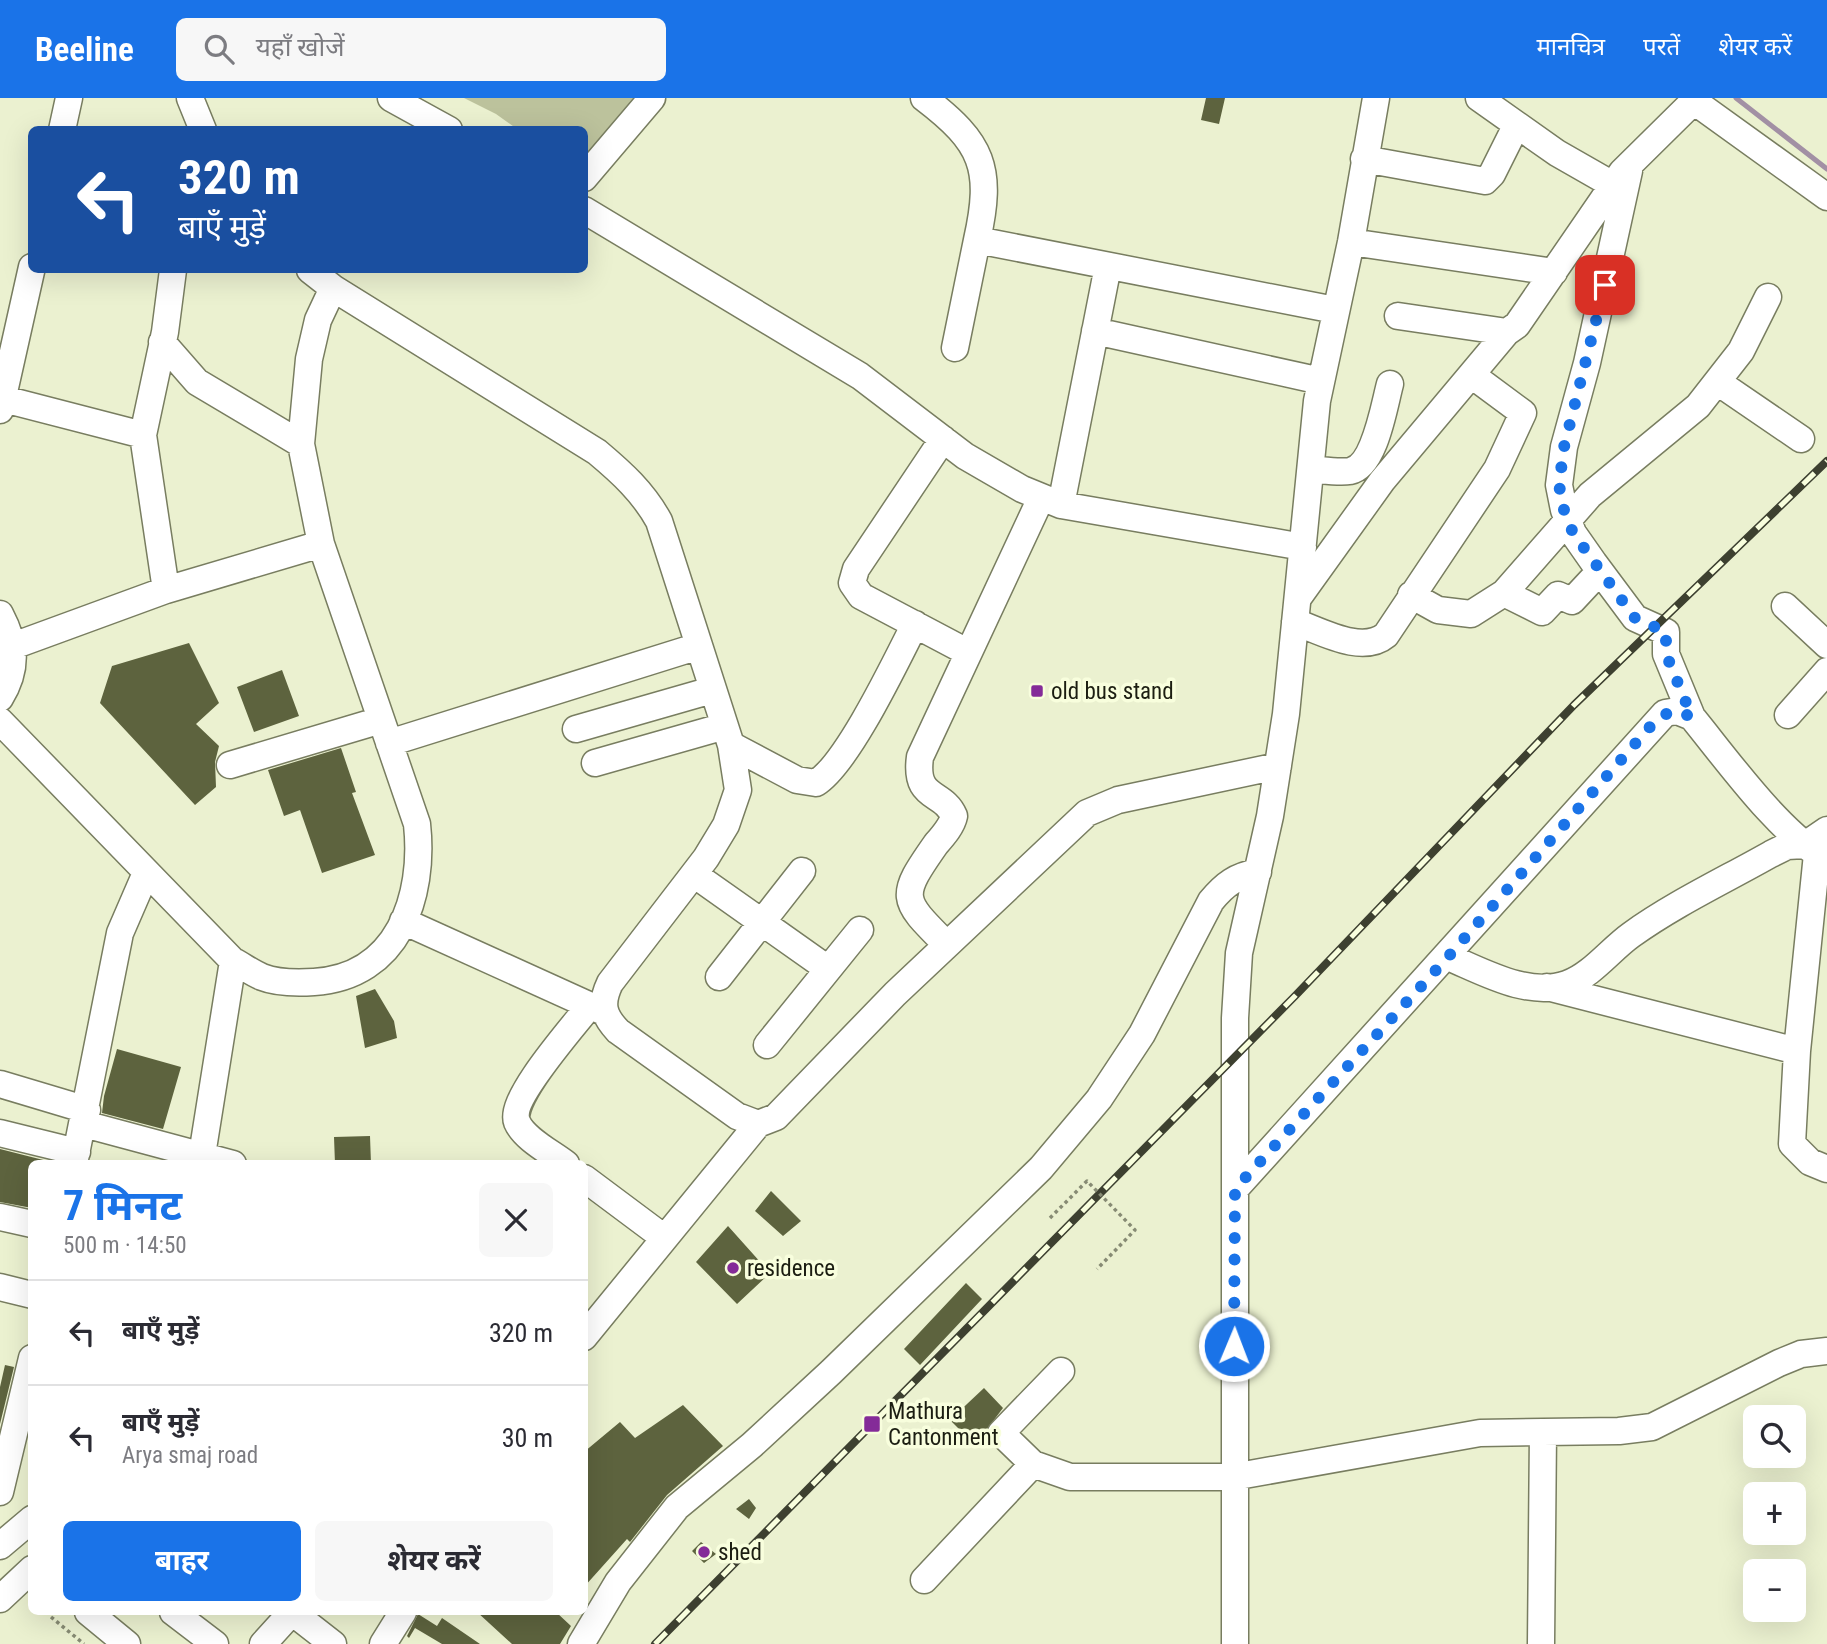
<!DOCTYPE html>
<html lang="hi">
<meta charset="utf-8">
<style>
:root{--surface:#fff;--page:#f7f7f7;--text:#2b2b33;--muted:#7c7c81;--line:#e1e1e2;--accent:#1a73e8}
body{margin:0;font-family:"Roboto Condensed","Noto Sans Devanagari",sans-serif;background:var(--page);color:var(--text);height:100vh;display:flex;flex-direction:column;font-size:26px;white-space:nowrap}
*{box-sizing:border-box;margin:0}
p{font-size:23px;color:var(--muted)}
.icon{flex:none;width:38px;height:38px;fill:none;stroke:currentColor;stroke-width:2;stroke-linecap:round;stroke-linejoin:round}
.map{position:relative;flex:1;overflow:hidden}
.drawer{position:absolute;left:28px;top:1062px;width:560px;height:455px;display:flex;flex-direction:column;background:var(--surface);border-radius:10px;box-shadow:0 7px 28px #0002}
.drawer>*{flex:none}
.hud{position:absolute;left:28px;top:28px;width:560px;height:147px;border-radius:10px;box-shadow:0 7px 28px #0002;background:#1a4fa0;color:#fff;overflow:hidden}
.tools{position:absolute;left:1743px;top:1307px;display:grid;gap:14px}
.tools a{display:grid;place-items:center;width:63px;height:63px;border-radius:10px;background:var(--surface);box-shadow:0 7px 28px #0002;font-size:35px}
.pin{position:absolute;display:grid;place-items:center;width:60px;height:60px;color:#fff;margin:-30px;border-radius:14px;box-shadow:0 4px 10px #0006}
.me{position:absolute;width:77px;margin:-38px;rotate:1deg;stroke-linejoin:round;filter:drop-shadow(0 0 5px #0008)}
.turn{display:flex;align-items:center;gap:24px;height:147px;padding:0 35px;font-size:32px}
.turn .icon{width:91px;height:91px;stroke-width:2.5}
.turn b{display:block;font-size:49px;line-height:60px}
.round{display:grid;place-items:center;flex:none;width:74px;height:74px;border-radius:10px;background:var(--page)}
.headline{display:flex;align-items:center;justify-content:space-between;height:119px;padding:0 35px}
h1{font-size:42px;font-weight:700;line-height:52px;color:var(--accent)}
.action{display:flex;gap:14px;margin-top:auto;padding:14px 35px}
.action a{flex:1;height:80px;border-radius:10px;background:var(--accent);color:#fff;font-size:28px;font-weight:700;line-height:80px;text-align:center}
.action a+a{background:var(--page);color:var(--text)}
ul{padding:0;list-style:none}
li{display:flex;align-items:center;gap:21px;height:105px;padding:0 35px;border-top:2px solid var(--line)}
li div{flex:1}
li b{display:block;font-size:26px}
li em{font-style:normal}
header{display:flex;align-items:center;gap:42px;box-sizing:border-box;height:98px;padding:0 35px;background:var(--accent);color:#fff}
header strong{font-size:33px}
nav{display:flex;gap:38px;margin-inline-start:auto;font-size:24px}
.search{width:490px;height:63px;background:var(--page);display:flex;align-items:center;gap:18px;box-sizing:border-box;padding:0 24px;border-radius:10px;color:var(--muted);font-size:26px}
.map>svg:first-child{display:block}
.green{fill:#bcc29c}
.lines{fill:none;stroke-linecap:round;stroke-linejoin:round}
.stream{stroke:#a290a4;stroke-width:5}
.building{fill:#5d633e}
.minor-casing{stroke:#787d60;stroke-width:29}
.path{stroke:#878b74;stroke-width:3.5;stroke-dasharray:3.5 3.5;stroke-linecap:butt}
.minor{stroke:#fff;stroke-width:26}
.rail-casing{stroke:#3d4030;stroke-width:8}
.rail{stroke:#f8fedd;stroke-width:5;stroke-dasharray:16;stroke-linecap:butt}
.path-bridge{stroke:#878b74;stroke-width:3.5;stroke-dasharray:3.5 3.5;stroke-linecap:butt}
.route{stroke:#1a73e8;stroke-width:12;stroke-dasharray:0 21.6}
.poi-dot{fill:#842b98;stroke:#f8fedd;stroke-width:2.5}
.labels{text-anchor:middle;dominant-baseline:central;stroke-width:7;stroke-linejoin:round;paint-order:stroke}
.poi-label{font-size:23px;fill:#1c1e12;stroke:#f8fedd;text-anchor:start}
</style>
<header>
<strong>Beeline</strong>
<div class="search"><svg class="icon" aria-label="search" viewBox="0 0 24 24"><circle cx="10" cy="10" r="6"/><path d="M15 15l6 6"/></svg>यहाँ खोजें</div>
<nav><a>मानचित्र</a><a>परतें</a><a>शेयर करें</a></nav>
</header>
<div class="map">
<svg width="1827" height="1546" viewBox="0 0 1827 1546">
<rect width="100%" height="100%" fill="#ebf1d0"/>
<path class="green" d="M464,0H642L585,73L584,32L517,31L496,16Z"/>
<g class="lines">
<path class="stream" d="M1736,0L1827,71"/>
</g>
<path class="building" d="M1206,0H1225L1219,26L1201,22Z
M189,545L219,605L196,626L219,648L215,664L216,689L195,707L100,605L112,568Z
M282,572L299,618L254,634L237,589Z
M341,650L356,694L352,695L375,757L322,775L300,712L284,718L268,672Z
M375,891L394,923L397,940L365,950L356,898Z
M117,951L181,969L163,1031L102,1015L104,998Z
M370,1038L371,1066H335L334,1039Z
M0,1051L59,1066H32V1110L0,1104Z
M771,1093L801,1123L783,1138L755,1113Z
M728,1128L770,1175L737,1206L696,1164Z
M966,1185L982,1201L920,1267L904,1251Z
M5,1267L14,1269L0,1326V1289Z
M984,1290L1003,1310L975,1347L950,1322Z
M683,1307L723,1348L667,1397L630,1444L627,1441L584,1489V1354L620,1324L635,1340Z
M749,1401L756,1410L749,1421L736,1411Z
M701,1444L716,1456L704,1465L692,1453Z
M477,1514H556L571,1528L560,1546H512Z
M418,1516L437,1528L442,1520L480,1546H442L415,1530L409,1540L407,1538Z"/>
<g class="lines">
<defs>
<path id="minor" d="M190,0L203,32
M391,0L449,32
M924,0C983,45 993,70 977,142L1335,212
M1479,0L1557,55L1613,87
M1695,4L1827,99
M62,32L69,0
M1364,61L1485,83L1492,76L1516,28
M1629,73L1587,265L1564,349L1559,387L1564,412L1573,435L1594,465L1635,520L1666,534V556L1692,619
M584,80L652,0
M584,112L860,278L965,358L1022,391L1061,407L1303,449
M1351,144L1554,174
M310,172L333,190L597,354C622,375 643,394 659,423L731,647L738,692L726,727L706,760L610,885C600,906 603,917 618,933L737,1018L758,1026L776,1019L895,896L1087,715L1118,702L1278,668
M1398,218L1507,234
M1095,233L1321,283
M162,244L197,284L301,346
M955,250L977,142
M1719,285L1801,341
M0,300L143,337
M0,312L32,169
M943,341L856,471L852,485L861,498L967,554
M1311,371C1323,372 1338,375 1350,373C1375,368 1384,308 1390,286
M1061,407L1108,168
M166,492L143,337L165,234L173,172
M1504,495L1542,514L1558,497L1572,503L1600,473
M1411,497L1438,512L1471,516L1504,495L1590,397L1698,308L1741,253L1768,199
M1298,500L1382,383L1507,234L1517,227L1622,74L1697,0
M1785,508L1827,547
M0,516C16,546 18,571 0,600
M1295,524C1321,533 1362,557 1386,537L1497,371L1523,315L1473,278
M13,548L166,492L321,446
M1788,617L1827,573
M0,623L233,863C243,868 252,875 262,879C277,885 298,885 314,884C398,879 425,799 417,726L321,446L301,346L309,261L318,222L333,190
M576,631L712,592
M389,645L699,548
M731,647L797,682L816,685C848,665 896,563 915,526
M595,665L725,628
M230,667L381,622
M1817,756L1797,953L1792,1046L1810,1064L1827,1071
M695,777L828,871
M403,823L604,914
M947,847C901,801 898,800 936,746C943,738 952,728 954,718C943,692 914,703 920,659L1041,400
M1448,859C1482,873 1528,900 1567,886C1592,877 1610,852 1631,837C1674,806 1725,782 1771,756L1787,748L1805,747L1827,732
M719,879L802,773
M1547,889L1797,953
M767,947L860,832
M0,986L87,1012
M84,1026L233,1066
M0,1035L77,1054
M202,1057L233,863
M74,1066L120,835L146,775
M566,1066C552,1055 524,1041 517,1024C508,1001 575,927 590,907
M584,1080L663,1139
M1235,1091L1665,615L1677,613L1692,619C1728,663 1779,735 1827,762
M0,1119L32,1126
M0,1189L32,1197
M584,1239L758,1026
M1061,1273L1001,1335L1033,1366L1070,1379H1233L1480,1335L1619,1333L1652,1329L1779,1265L1801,1256L1827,1253
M0,1394L32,1260
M0,1448L32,1421
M924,1482L1033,1366
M0,1501L32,1471
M88,1514L127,1546
M173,1514L215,1546
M263,1546L292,1514L333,1546
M383,1546L403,1514
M581,1546L618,1484L677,1409L752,1347L831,1274L1041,1070L1099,1001L1142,936L1211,803C1225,786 1236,778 1258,774
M1235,1546V920L1239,855L1270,718L1286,616L1317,303L1351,144L1376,0
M1541,1546L1543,1334"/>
</defs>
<use href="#minor" class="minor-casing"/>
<path class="path" d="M51,1519L84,1546"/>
<use href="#minor" class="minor"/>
<defs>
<path id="rail" d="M655,1546L1295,898L1574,607L1827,363"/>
</defs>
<use href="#rail" class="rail-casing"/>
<use href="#rail" class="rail"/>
<path class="path-bridge" d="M1050,1120L1087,1083L1135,1132L1097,1171"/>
</g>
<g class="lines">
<path class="route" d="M1234,1248L1235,1091L1448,859L1656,622C1669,612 1677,613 1692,619L1666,556V534L1635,520L1573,435L1564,412L1559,387L1564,349L1605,187"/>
</g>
<g class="poi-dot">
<rect x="1030" y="586" width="14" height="14" rx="3.5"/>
<circle cx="733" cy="1170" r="7"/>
<rect x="863" y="1317" width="18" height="18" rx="3.5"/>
<circle cx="704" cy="1454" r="7"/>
</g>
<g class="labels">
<g class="poi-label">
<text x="1051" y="593">old bus stand</text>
<text x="747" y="1170">residence</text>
<text x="888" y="1313">Mathura<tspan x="888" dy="26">Cantonment</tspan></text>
<text x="718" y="1454">shed</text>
</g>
</g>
</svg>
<div class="tools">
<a><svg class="icon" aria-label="search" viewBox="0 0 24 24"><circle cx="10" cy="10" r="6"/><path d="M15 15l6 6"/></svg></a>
<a>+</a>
<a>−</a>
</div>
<div class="pin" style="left:1605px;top:187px;background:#d93025"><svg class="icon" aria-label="arrive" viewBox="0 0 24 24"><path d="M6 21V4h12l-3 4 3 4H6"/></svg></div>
<svg class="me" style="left:1234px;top:1248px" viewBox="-20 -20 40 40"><circle r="17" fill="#1a73e8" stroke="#fff" stroke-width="3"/><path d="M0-11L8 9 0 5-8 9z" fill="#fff"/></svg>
<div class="hud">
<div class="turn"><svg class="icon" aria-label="left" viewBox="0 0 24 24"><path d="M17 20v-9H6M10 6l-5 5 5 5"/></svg><div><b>320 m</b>बाएँ मुड़ें</div></div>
</div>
<section class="drawer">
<div class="headline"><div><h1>7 मिनट</h1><p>500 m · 14:50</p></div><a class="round"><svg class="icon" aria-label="close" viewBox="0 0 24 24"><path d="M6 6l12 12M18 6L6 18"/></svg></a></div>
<ul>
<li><svg class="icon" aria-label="left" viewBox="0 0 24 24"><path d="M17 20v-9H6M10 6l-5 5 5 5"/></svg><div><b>बाएँ मुड़ें</b></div><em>320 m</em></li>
<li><svg class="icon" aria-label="left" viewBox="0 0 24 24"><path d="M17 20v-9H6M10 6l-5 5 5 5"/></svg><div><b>बाएँ मुड़ें</b><p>Arya smaj road</p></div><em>30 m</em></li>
</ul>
<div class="action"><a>बाहर</a><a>शेयर करें</a></div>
</section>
</div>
